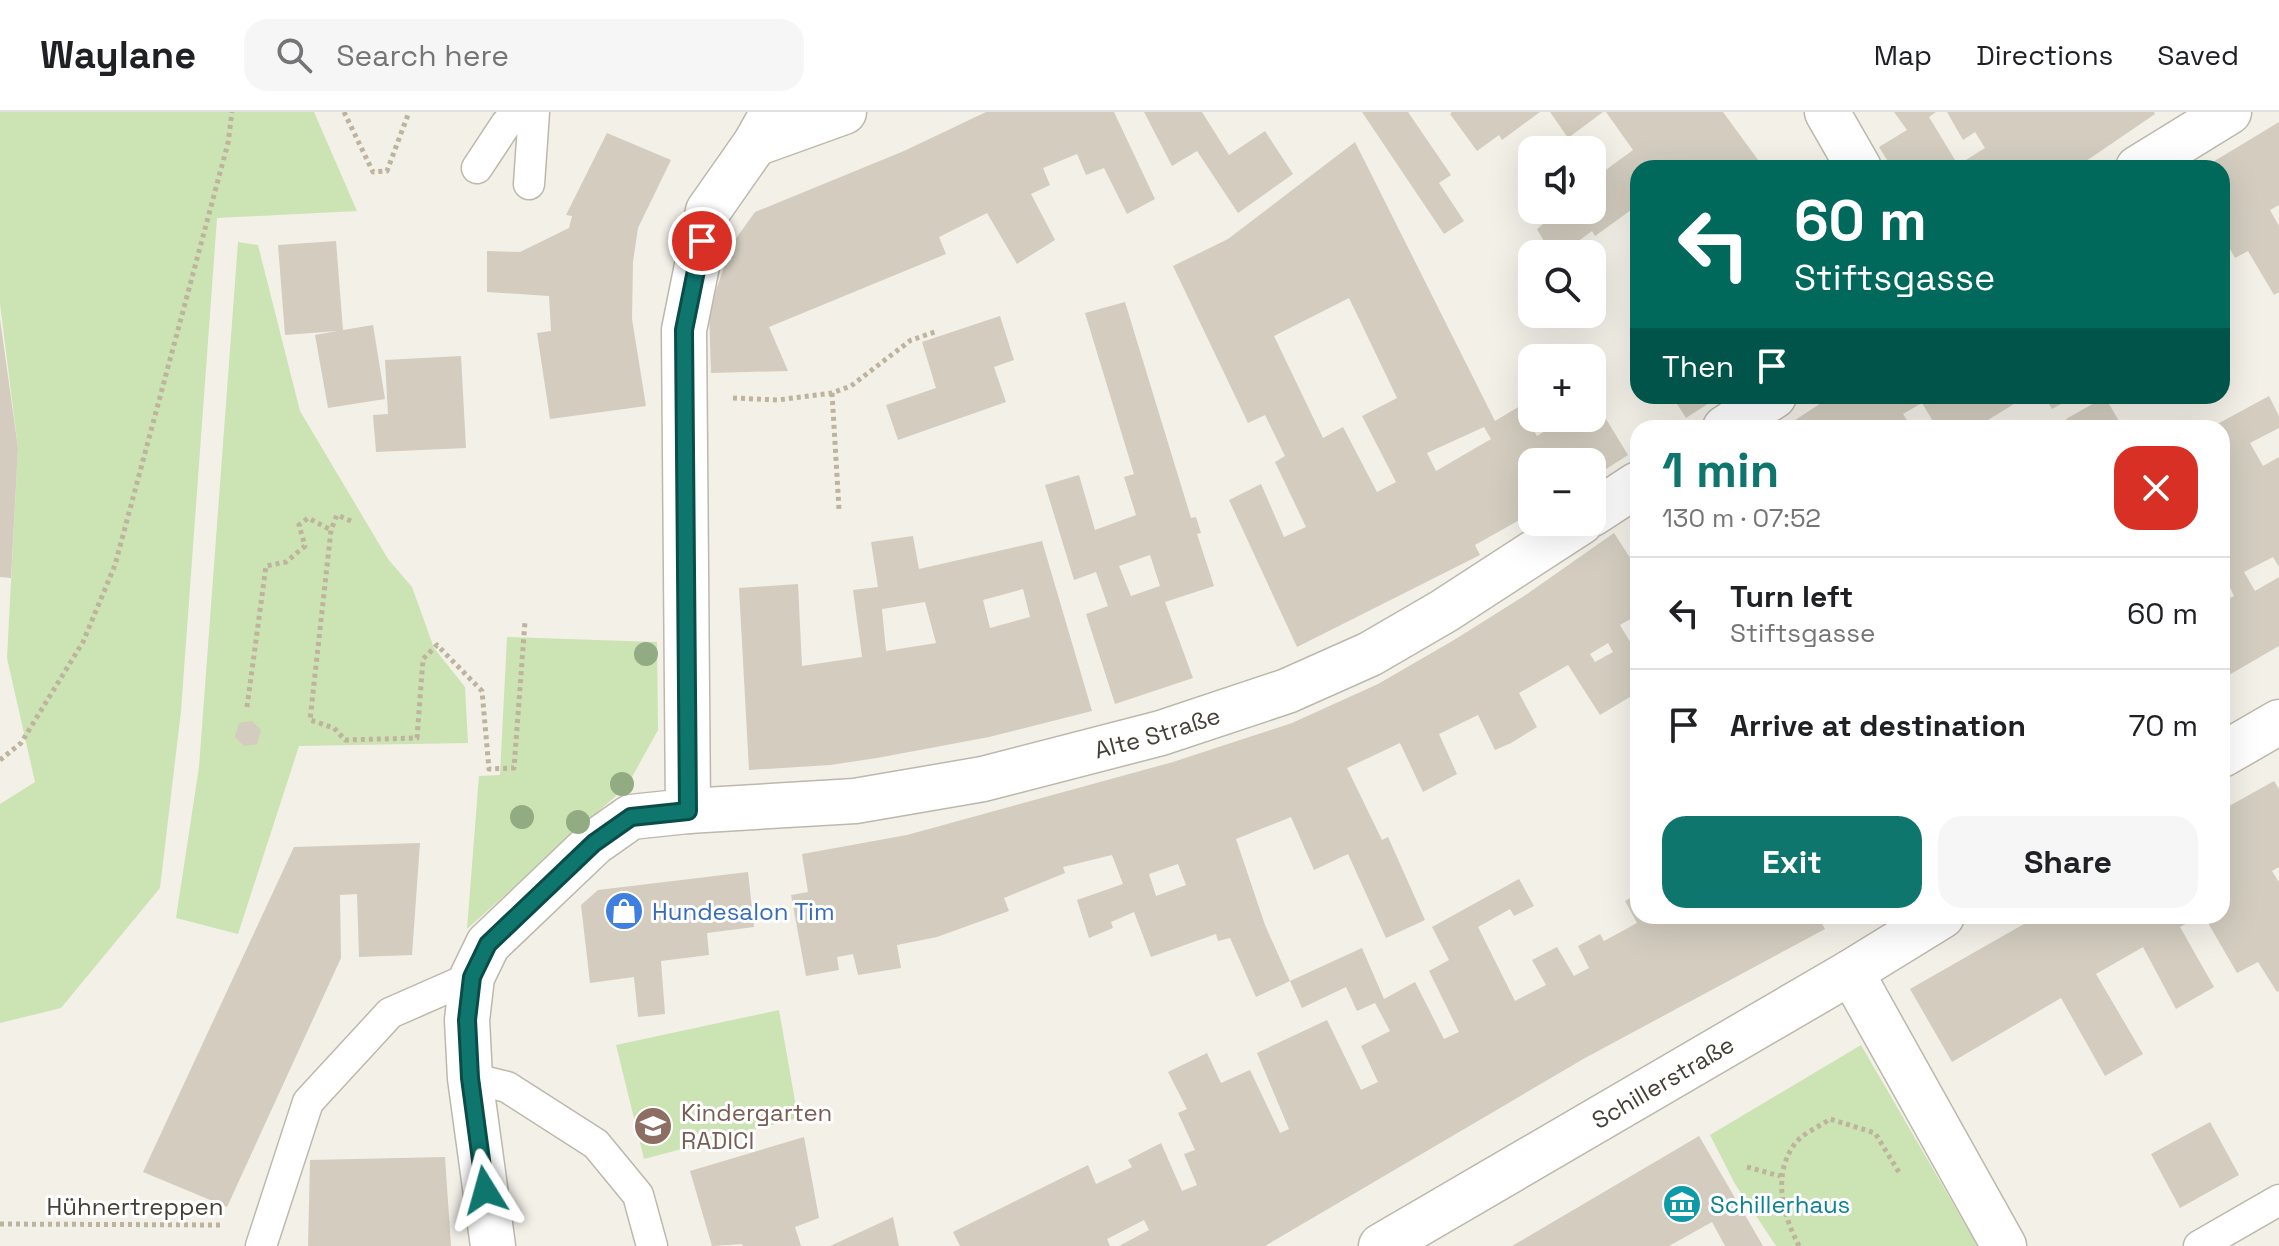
<!DOCTYPE html>
<meta charset="utf-8">
<style>
:root{--surface:#fff;--page:#f6f6f6;--text:#202124;--muted:#757577;--line:#e0e0e0;--accent:#0f766e}
body{margin:0;font-family:"Space Grotesk",sans-serif;background:var(--page);color:var(--text);height:100vh;display:flex;flex-direction:column;font-size:30px;white-space:nowrap}
*{box-sizing:border-box;margin:0}
p{font-size:26px;color:var(--muted)}
.icon{flex:none;width:44px;height:44px;fill:none;stroke:currentColor;stroke-width:2;stroke-linecap:round;stroke-linejoin:round}
.map{position:relative;flex:1;overflow:hidden}
.side{position:absolute;left:1630px;top:308px;width:600px;height:504px;display:flex;flex-direction:column;background:var(--surface);border-radius:24px;box-shadow:0 8px 32px #0002}
.side>*{flex:none}
.banner{position:absolute;left:1630px;top:48px;width:600px;height:244px;border-radius:24px;box-shadow:0 8px 32px #0002;background:#00695c;color:#fff;overflow:hidden}
.fabs{position:absolute;left:1518px;top:24px;display:grid;gap:16px}
.fabs a{display:grid;place-items:center;width:88px;height:88px;border-radius:16px;background:var(--surface);box-shadow:0 8px 32px #0002;font-size:40px}
.pin{position:absolute;display:grid;place-items:center;width:68px;height:68px;color:#fff;margin:-34px;border:4px solid #fff;border-radius:50%;box-shadow:0 2px 8px #0007}
.me{position:absolute;width:88px;margin:-44px;rotate:352deg;stroke-linejoin:round;filter:drop-shadow(0 0 6px #0008)}
.turn{display:flex;align-items:center;gap:28px;height:168px;padding:0 32px;font-size:36px}
.turn .icon{width:104px;height:104px;stroke-width:2.5}
.turn b{display:block;font-size:56px;line-height:68px}
.then{display:flex;align-items:center;height:76px;padding:0 32px;background:#0003;gap:16px;font-size:30px}
.round{display:grid;place-items:center;flex:none;width:84px;height:84px;border-radius:24px;background:var(--page)}
.overview{display:flex;align-items:center;justify-content:space-between;height:136px;padding:0 32px}
h1{font-size:48px;font-weight:700;line-height:60px;color:var(--accent)}
.cta{display:flex;gap:16px;margin-top:auto;padding:16px 32px}
.cta a{flex:1;height:92px;border-radius:24px;background:var(--accent);color:#fff;font-size:32px;font-weight:700;line-height:92px;text-align:center}
.cta a+a{background:var(--page);color:var(--text)}
ul{padding:0;list-style:none}
li{display:flex;align-items:center;gap:24px;height:112px;padding:0 32px;border-top:2px solid var(--line)}
li div{flex:1}
li b{display:block;font-size:30px}
li em{font-style:normal}
header{display:flex;align-items:center;gap:48px;box-sizing:border-box;height:112px;padding:0 40px;background:var(--surface);border-bottom:2px solid var(--line)}
header strong{font-size:38px}
nav{display:flex;gap:44px;margin-inline-start:auto;font-size:28px}
.search{width:560px;height:72px;background:var(--page);display:flex;align-items:center;gap:20px;box-sizing:border-box;padding:0 28px;border-radius:24px;color:var(--muted);font-size:30px}
.map>svg:first-child{display:block}
.green{fill:#cce3b4}
.building{fill:#d3ccbf;fill-rule:evenodd}
.lines{fill:none;stroke-linecap:round;stroke-linejoin:round}
.lane-casing{stroke:#bdb8ac;stroke-width:33}
.street-casing{stroke:#bdb8ac;stroke-width:47}
.path{stroke:#beb49e;stroke-width:5;stroke-dasharray:4 4;stroke-linecap:butt}
.lane{stroke:#fff;stroke-width:30}
.street{stroke:#fff;stroke-width:44}
.tree{fill:#93ab82}
.route-casing{stroke:#0a4d48;stroke-width:20}
.route{stroke:#0f766e;stroke-width:14}
.labels{text-anchor:middle;dominant-baseline:central;stroke-width:6;stroke-linejoin:round;paint-order:stroke}
.street-label{font-size:24px;fill:#454137;stroke:#fff}
.shop-label{font-size:24px;fill:#366cbe;stroke:#fff;text-anchor:start}
.education-label{font-size:24px;fill:#785e54;stroke:#fff;text-anchor:start}
.culture-label{font-size:24px;fill:#0d838f;stroke:#fff;text-anchor:start}
</style>
<header>
<strong>Waylane</strong>
<div class="search"><svg class="icon" aria-label="search" viewBox="0 0 24 24"><circle cx="10" cy="10" r="6"/><path d="M15 15l6 6"/></svg>Search here</div>
<nav><a>Map</a><a>Directions</a><a>Saved</a></nav>
</header>
<div class="map">
<svg width="2279" height="1134" viewBox="0 0 2279 1134">
<rect width="100%" height="100%" fill="#f3f0e8"/>
<path class="green" d="M0,0H314L357,99L217,106L181,599L160,776L61,896L0,911V692L35,670L7,546L18,336L0,192Z
M238,130L258,133L300,299L388,447L412,475L434,536L465,575L468,631L299,634L238,822L176,806L199,655Z
M507,525L657,530L658,618L627,674L467,817L479,664L500,663Z
M779,898L798,1006L644,1047L616,933Z
M1861,933L1973,1126L1977,1134H1776L1735,1072L1710,1023Z"/>
<path class="building" d="M986,0H1114L1155,87L1127,102L1104,56L1086,63L1077,42L1043,56L1050,73L1031,82L1055,128L1017,152L987,101L939,125L946,142L769,215L788,259L711,261L709,199L732,132L755,100L904,39Z
M1144,0H1202L1229,43L1265,19L1293,62L1238,101L1197,39L1172,54Z
M1362,0H1408L1451,63L1439,71L1464,109L1444,122Z
M1452,0H1540L1502,28L1499,23L1477,39L1450,2Z
M1550,0H1603L1568,26Z
M1606,0H1723L1764,56H1638V93L1595,124L1592,119L1561,142H1551L1537,117L1560,98H1592V68L1633,38Z
M1894,0H1936L1929,5L1958,53L1985,36L1975,20L1963,28L1947,0H2154L2155,2L2076,56H1892L1879,35L1907,18Z
M2279,10V93L2270,98L2279,114V180L2274,183L2248,139L2235,146L2225,128L2222,130V56H2203Z
M607,21L671,48L638,116L633,150L632,207L646,294L550,307L537,221L551,219L549,184L487,180V139L520,140L569,116L572,104L566,103Z
M1355,30L1495,309L1520,294L1537,324L1565,306H1592V284L1628,343L1592,366V350H1532V401L1475,433L1480,443L1297,535L1229,388L1261,372L1284,425L1306,415L1275,350L1285,344L1265,303L1248,311L1173,154L1228,127ZM1349,186L1397,286L1362,304L1396,370L1377,380L1343,315L1323,326L1274,224ZM1484,315L1491,327L1436,359L1427,341Z
M336,129L343,218L373,213L385,287L328,296L315,223L337,219L285,223L278,133Z
M1125,190L1191,406L1196,405L1201,421L1197,422L1214,474L1165,490L1193,566L1115,592L1086,502L1108,494L1096,460L1074,468L1045,373L1079,363L1095,418L1136,403L1124,365L1134,362L1085,201ZM1150,443L1160,474L1131,484L1119,454Z
M1000,204L1014,248L994,255L1006,290L898,328L886,293L936,276L922,230Z
M0,207L18,336L11,466L0,465Z
M461,244L466,336L376,340L373,303L388,302L385,248Z
M1672,284H1720L1686,306Z
M1832,284H2027L1975,316H1937L1922,291L1903,302L1912,316H1783Z
M2044,284H2075L2052,297Z
M2269,284L2279,304V316L2250,331L2263,354L2279,345V455L2273,445L2244,460L2255,479L2279,465V534L2222,567V490L2234,484L2225,465L2222,466V316H2210Z
M2105,285L2123,316H2071L2066,307Z
M1614,421L1638,458V511L1634,505L1620,513L1638,543V580L1600,603L1568,553L1519,581L1537,615L1511,631L1495,638L1478,603L1439,622L1457,662L1423,680L1400,631L1347,656L1382,728L1388,725L1425,808L1386,826L1348,742L1314,758L1291,705L1236,727L1265,813L1290,869L1256,885L1230,826L1218,829L1216,822L1151,845L1134,800L1111,810L1113,816L1089,826L1077,788L1123,772L1112,743L1063,755L1065,761L1004,786L1009,799L937,825L897,833L901,856L858,863L853,842L837,845L839,858L806,864L791,783L808,780L802,742L907,723L1173,650L1292,611L1378,572L1454,528L1527,482ZM1608,531L1613,540L1595,550L1590,542ZM1178,752L1186,773L1156,784L1149,762Z
M913,424L919,457L1042,429L1092,599L989,625L877,646L830,653L749,658L739,476L798,472L802,554L862,545L853,478L878,475L871,430ZM1023,477L1030,505L990,516L983,488ZM925,490L936,531L886,539L882,497Z
M252,609L261,618L257,632L244,634L235,625L239,611Z
M2274,669L2279,677V755L2272,759L2279,770V879L2277,880L2258,850L2237,861L2204,804H2222V698Z
M420,731L412,843L359,845L357,782L340,783L341,846L227,1095L143,1060L294,735Z
M748,760L754,815L707,821L709,843L661,849L665,902L638,905L634,865L590,871L581,793L598,778Z
M1519,767L1534,794L1514,804L1510,797L1478,815L1515,889L1546,873L1532,848L1557,835L1574,864L1589,856L1578,834L1600,822L1604,829L1637,811L1625,789L1638,782V804H1818L1825,817L1585,946L1265,1134H1119L1149,1118L1144,1108L1107,1127L1110,1134H960L953,1120L1088,1053L1096,1072L1132,1055L1128,1048L1161,1031L1182,1079L1197,1073L1184,1042L1195,1038L1178,1001L1187,997L1168,960L1207,941L1221,971L1250,958L1280,1021L1289,1017L1257,941L1327,908L1361,978L1378,970L1361,934L1390,919L1375,891L1357,899L1346,875L1302,896L1290,869L1362,836L1384,887L1415,870L1444,927L1459,920L1429,859L1449,848L1432,815Z
M2038,804H2201L2180,815L2214,875L2176,897L2143,835L2096,862L2143,942L2105,964L2061,886L1952,950L1910,877Z
M2210,1010L2239,1063L2180,1096L2151,1042Z
M1699,1024L1763,1134H1725L1712,1110L1669,1134H1512Z
M804,1025L819,1106L795,1115L801,1134H743L742,1132L712,1134L690,1059Z
M445,1045L451,1134H308L310,1048Z
M893,1105L899,1134H830Z"/>
<g class="lines">
<defs>
<path id="lane" d="M477,56L506,12L518,0
M529,72L534,0
M470,966L507,975L596,1032L638,1083L652,1134
M261,1134L308,990L390,901L472,865
M2199,1134L2279,1088"/>
<g id="street">
<path d="M1827,0L1859,56"/>
<path d="M755,32L844,0"/>
<path d="M2138,56L2229,0"/>
<path d="M1725,316L1774,284"/>
<path d="M1592,402L1638,372"/>
<path d="M2222,643L2279,610"/>
<path d="M688,699L684,218L708,99L755,32L773,0"/>
<path d="M1851,860L2004,1134"/>
<path id="s1" d="M493,1134L470,966L467,908L472,865L488,832L594,731L631,705L688,699L855,689L983,667L1161,621L1287,579L1370,542L1444,499L1581,410"/>
<path id="s2" d="M1381,1134L1851,860L1942,804"/>
</g>
</defs>
<use href="#lane" class="lane-casing"/>
<use href="#street" class="street-casing"/>
<path class="path" d="M344,0L373,60L387,59L409,0
M832,281L839,397
M733,286L778,288L832,281L851,274L911,228L935,220
M351,409L337,403L331,418L310,608L334,616L345,628L417,626L423,547L437,533L482,579L489,657L514,656L525,509
M247,595L266,454L286,450L305,434L299,413L308,406L331,418
M0,648L21,631L83,530L115,453L228,31L232,0
M1747,1055L1780,1064
M0,1112L224,1113
M1799,1134C1783,1103 1772,1064 1794,1033C1801,1022 1819,1015 1830,1007L1875,1021L1900,1062"/>
<use href="#lane" class="lane"/>
<use href="#street" class="street"/>
</g>
<g class="tree">
<circle cx="646" cy="542" r="12"/>
<circle cx="622" cy="672" r="12"/>
<circle cx="522" cy="705" r="12"/>
<circle cx="578" cy="710" r="12"/>
</g>
<g class="lines">
<defs>
<path id="route" d="M485,1078L470,966L467,908L472,865L488,832L594,731L631,705L688,699L684,218L702,129"/>
</defs>
<use href="#route" class="route-casing"/>
<use href="#route" class="route"/>
</g>
<defs>
<symbol id="shop-disc" viewBox="-11 -11 22 22"><circle r="9.5" fill="#3f7fe0" stroke="#fff"/><path d="M-5-2.5h2.3a2.7 3.5 0 0 1 5.4 0H5L5.5 6h-11ZM-1.5-2.5h3a1.5 2.3 0 0 0-3 0Z" fill="#fff"/></symbol>
<symbol id="school-disc" viewBox="-11 -11 22 22"><circle r="9.5" fill="#8d6e63" stroke="#fff"/><path d="M0-5L7-2L0 1L-7-2ZM-4 1L0 2.5L4 1V4Q0 6-4 4Z" fill="#fff"/></symbol>
<symbol id="museum-disc" viewBox="-11 -11 22 22"><circle r="9.5" fill="#0f9aa8" stroke="#fff"/><path d="M0-6L6-3V-2H-6V-3ZM-5-1h2V3h-2ZM-1-1h2V3h-2ZM3-1h2V3H3ZM-6 4H6V6H-6Z" fill="#fff"/></symbol>
</defs>
<g fill-rule="evenodd">
<use href="#shop-disc" x="602" y="777" width="44" height="44"/>
<use href="#school-disc" x="631" y="992" width="44" height="44"/>
<use href="#museum-disc" x="1660" y="1070" width="44" height="44"/>
</g>
<g class="labels">
<g class="street-label">
<text stroke="none"><textPath href="#s1" startOffset="1034">Alte Straße</textPath></text>
<text stroke="none"><textPath href="#s2" startOffset="326">Schillerstraße</textPath></text>
<text x="135" y="1094">Hühnertreppen</text>
</g>
<g class="shop-label">
<text x="652" y="799">Hundesalon Tim</text>
</g>
<g class="education-label">
<text x="681" y="1000">Kindergarten<tspan x="681" dy="28">RADICI</tspan></text>
</g>
<g class="culture-label">
<text x="1710" y="1092">Schillerhaus</text>
</g>
</g>
</svg>
<div class="fabs">
<a><svg class="icon" aria-label="sound" viewBox="0 0 24 24"><path d="M4 9h4l5-4v14l-5-4H4zM17 9q2 3 0 6"/></svg></a>
<a><svg class="icon" aria-label="search" viewBox="0 0 24 24"><circle cx="10" cy="10" r="6"/><path d="M15 15l6 6"/></svg></a>
<a>+</a>
<a>−</a>
</div>
<div class="pin" style="left:702px;top:129px;background:#d93025"><svg class="icon" aria-label="arrive" viewBox="0 0 24 24"><path d="M6 21V4h12l-3 4 3 4H6"/></svg></div>
<svg class="me" style="left:485px;top:1078px" viewBox="-20 -20 40 40"><path d="M0-17L14 15 0 8-14 15z" fill="#0f766e" stroke="#fff" stroke-width="4"/></svg>
<div class="banner">
<div class="turn"><svg class="icon" aria-label="left" viewBox="0 0 24 24"><path d="M17 20v-9H6M10 6l-5 5 5 5"/></svg><div><b>60 m</b>Stiftsgasse</div></div>
<div class="then">Then<svg class="icon" aria-label="arrive" viewBox="0 0 24 24"><path d="M6 21V4h12l-3 4 3 4H6"/></svg></div>
</div>
<section class="side">
<div class="overview"><div><h1>1 min</h1><p>130 m · 07:52</p></div><a class="round" style="background:#d93025;color:#fff"><svg class="icon" aria-label="close" viewBox="0 0 24 24"><path d="M6 6l12 12M18 6L6 18"/></svg></a></div>
<ul>
<li><svg class="icon" aria-label="left" viewBox="0 0 24 24"><path d="M17 20v-9H6M10 6l-5 5 5 5"/></svg><div><b>Turn left</b><p>Stiftsgasse</p></div><em>60 m</em></li>
<li><svg class="icon" aria-label="arrive" viewBox="0 0 24 24"><path d="M6 21V4h12l-3 4 3 4H6"/></svg><div><b>Arrive at destination</b></div><em>70 m</em></li>
</ul>
<div class="cta"><a>Exit</a><a>Share</a></div>
</section>
</div>
